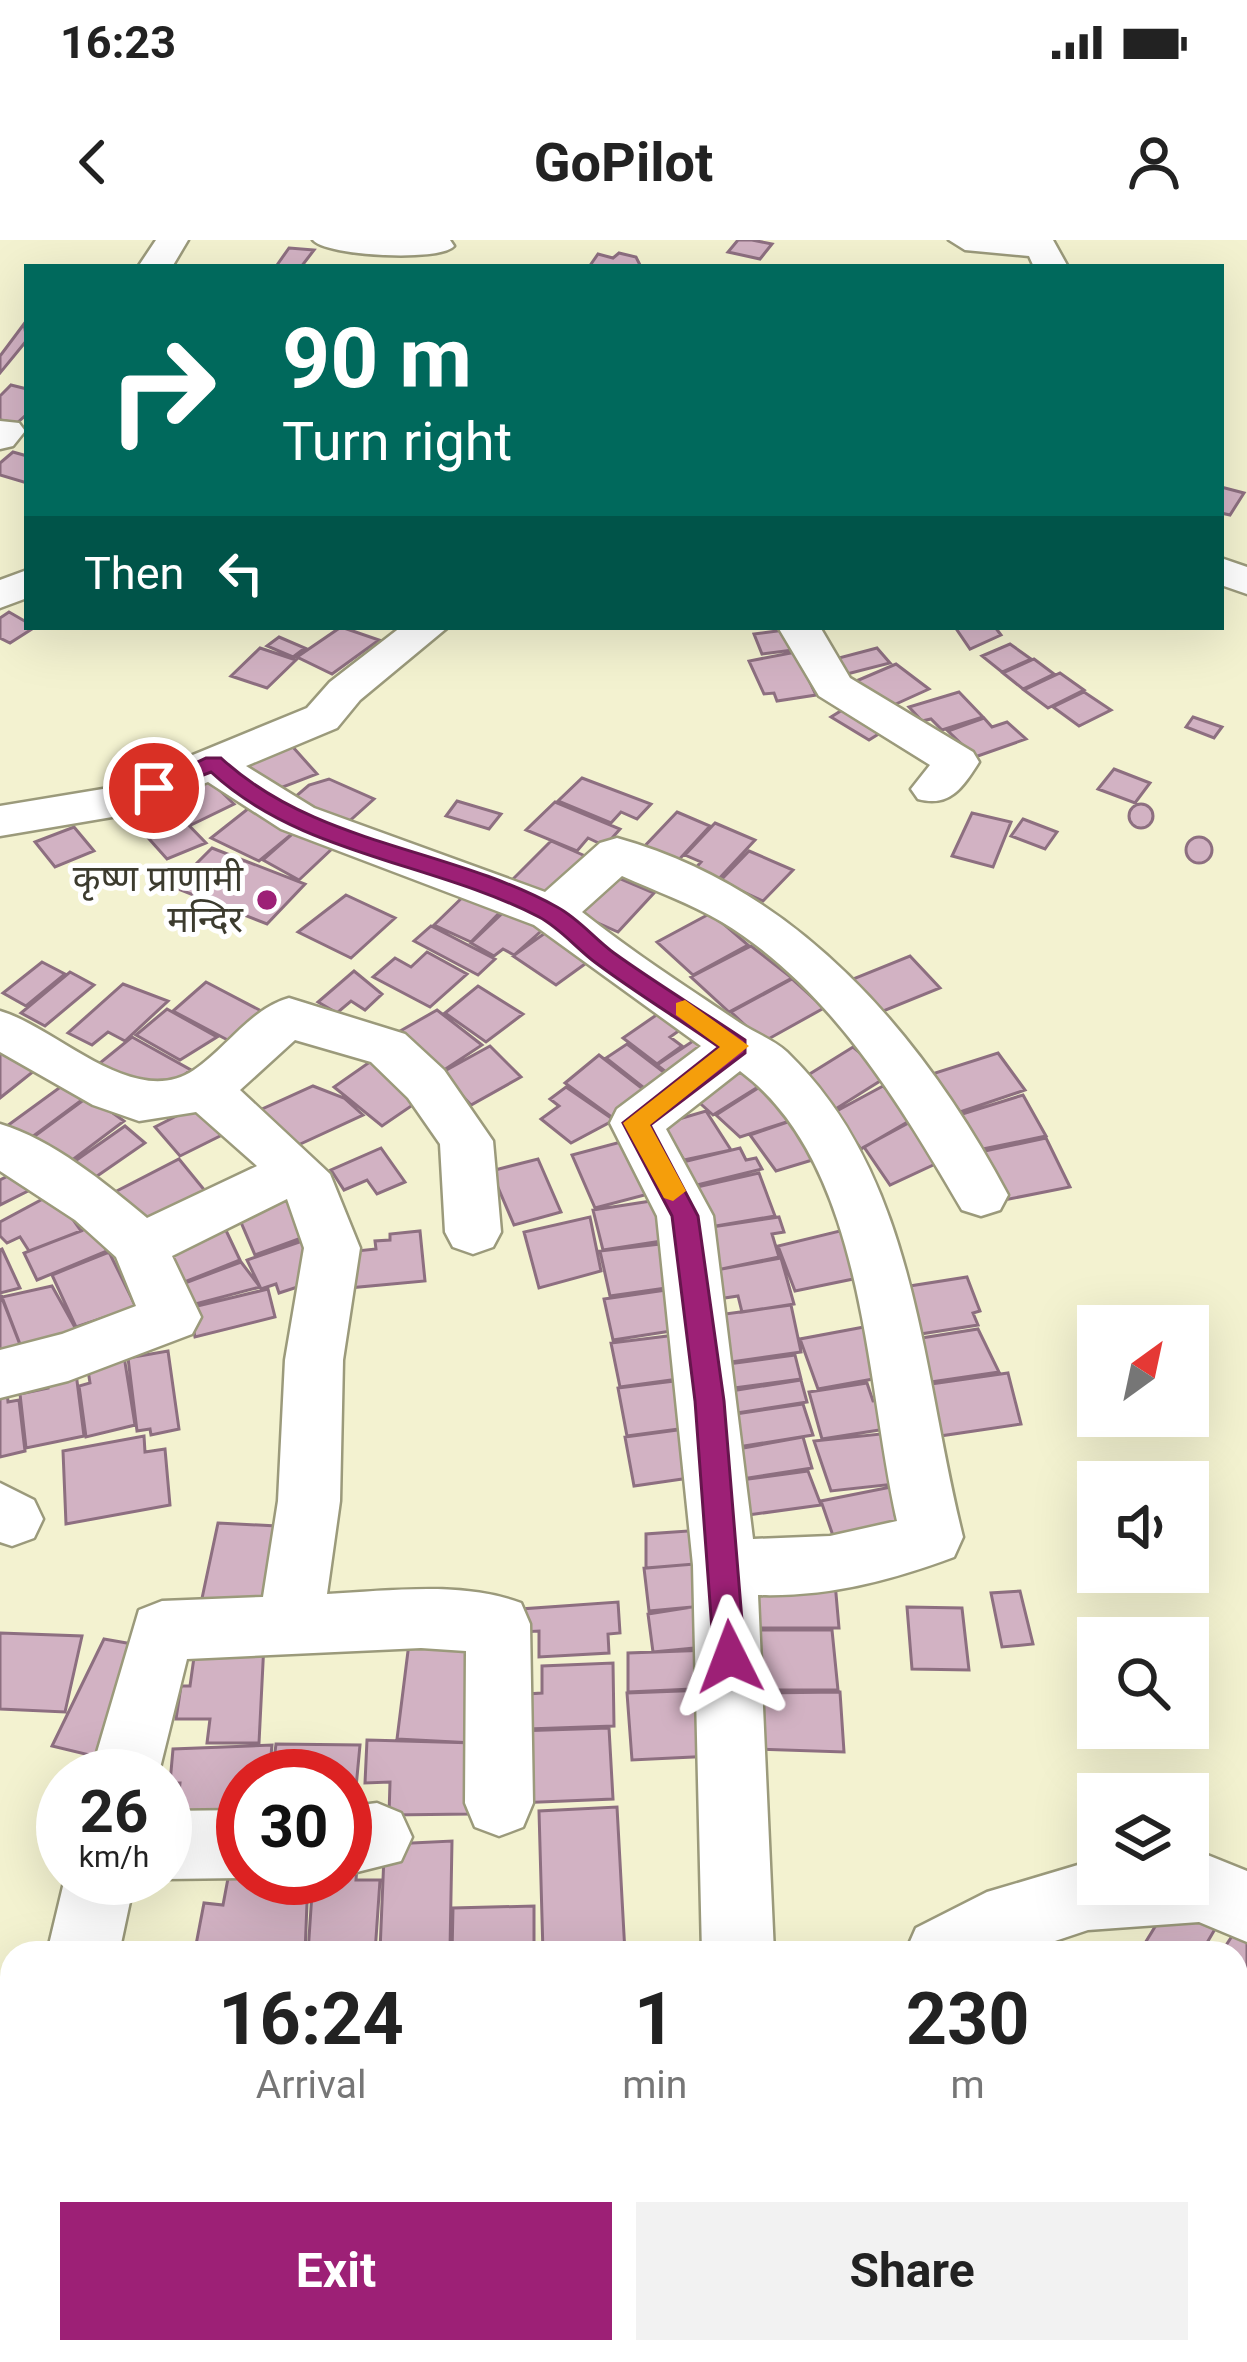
<!DOCTYPE html>
<meta charset="utf-8">
<style>
:root{--surface:#fff;--page:#f2f2f2;--text:#222;--muted:#767676;--accent:#9d2076}
body{margin:0;font-family:Roboto,"Noto Sans Devanagari",sans-serif;background:var(--page);color:var(--text);height:100vh;display:flex;flex-direction:column;font-size:45px;white-space:nowrap}
*{box-sizing:border-box;margin:0}
p{font-size:39px;color:var(--muted)}
.icon{flex:none;width:66px;height:66px;fill:none;stroke:currentColor;stroke-width:2;stroke-linecap:round;stroke-linejoin:round}
.map{position:relative;flex:1;overflow:hidden}
.details{position:absolute;left:0px;top:1701px;width:1248px;height:423px;display:flex;flex-direction:column;background:var(--surface);border-radius:36px 36px 0 0;box-shadow:0 12px 48px #0002}
.details>*{flex:none}
.hud{position:absolute;left:24px;top:24px;width:1200px;height:366px;border-radius:0px;box-shadow:0 12px 48px #0002;background:#00695c;color:#fff;overflow:hidden}
.needle{width:78px;rotate:33deg}
.fabs{position:absolute;left:1077px;top:1065px;display:grid;gap:24px}
.fabs a{display:grid;place-items:center;width:132px;height:132px;border-radius:0px;background:var(--surface);box-shadow:0 12px 48px #0002;font-size:60px}
.speed{position:absolute;left:36px;top:1509px;display:flex;gap:24px;font-size:60px;font-weight:700;text-align:center}
.speed>*{display:grid;place-content:center;width:156px;height:156px;border-radius:50%;background:var(--surface);box-shadow:0 12px 48px #0002;line-height:1}
.speed small{font-size:30px;font-weight:400}
.speed .limit{border:18px solid #d22;background:#fff;color:#111}
.pin{position:absolute;display:grid;place-items:center;width:102px;height:102px;color:#fff;margin:-51px;border:6px solid #fff;border-radius:50%;box-shadow:0 3px 12px #0007}
.me{position:absolute;width:132px;margin:-66px;rotate:357deg;stroke-linejoin:round;filter:drop-shadow(0 0 9px #0008)}
.turn{display:flex;align-items:center;gap:42px;height:252px;padding:0 60px;font-size:54px}
.turn .icon{width:156px;height:156px;stroke-width:2.5}
.turn b{display:block;font-size:84px;line-height:102px}
.then{display:flex;align-items:center;height:114px;padding:0 60px;background:#0003;gap:24px;font-size:45px}
.eta{display:flex;justify-content:space-evenly;align-items:center;height:204px;text-align:center}
.eta b{font-size:72px;font-weight:700;line-height:84px}
.primary-button{display:flex;gap:24px;margin-top:auto;padding:24px 60px}
.primary-button a{flex:1;height:138px;border-radius:0px;background:var(--accent);color:#fff;font-size:48px;font-weight:700;line-height:138px;text-align:center}
.primary-button a+a{background:var(--page);color:var(--text)}
.status{display:flex;justify-content:space-between;align-items:center;height:84px;padding:0 60px;background:var(--surface);direction:ltr}
.status svg{height:33px;fill:currentColor}
header{display:flex;justify-content:space-between;align-items:center;height:156px;padding:0 60px;background:var(--surface);font-size:54px;font-weight:700}
.map>svg:first-child{display:block}
.building{fill:#d2b2c3;stroke:#8d6f80;stroke-width:3}
.lines{fill:none;stroke-linecap:round;stroke-linejoin:round}
.minor-casing{stroke:#9b9a7b;stroke-width:5}
.minor{fill:#fff;fill-rule:evenodd}
.route{fill:#9d2076;stroke:#66154d;stroke-width:3}
.slow{fill:#f59e0b}
.poi-dot{fill:#9d2076;stroke:#fff;stroke-width:4.5}
.labels{text-anchor:middle;dominant-baseline:central;stroke-width:10;stroke-linejoin:round;paint-order:stroke}
.poi-label{font-size:36px;fill:#3c3b2e;stroke:#fff;text-anchor:end}
</style>
<div class="status"><b>16:23</b><svg viewBox="0 0 49 12"><path d="M0 12V9h3v3zM5 12V6h3v6zM10 12V3h3v9zM15 12V0h3v12zM26 1h20v11H26zM47 4h2v5h-2z"/></svg></div>
<header><svg class="icon" aria-label="back" viewBox="0 0 24 24"><path d="M15 5l-7 7 7 7"/></svg>GoPilot<svg class="icon" aria-label="person" viewBox="0 0 24 24"><circle cx="12" cy="8" r="4"/><path d="M4 21q1-7 8-7t8 7"/></svg></header>
<div class="map">
<svg width="1247" height="2122" viewBox="0 0 1247 2122">
<rect width="100%" height="100%" fill="#f3f2d0"/>
<path class="building" d="M738,0H752L772,4L760,19L728,12Z
M289,8L314,10L301,27H280L277,25Z
M619,13L636,17L641,27H589L598,14L613,18Z
M24,84L27,100L0,133V116Z
M11,145L27,149V174L17,183L0,180V156Z
M13,212L27,216V243L0,235V223Z
M1221,247L1244,253L1230,275L1221,273Z
M9,372L35,387L10,403L0,398V378Z
M341,387L379,400L332,434L297,417Z
M955,387H995L1001,395L970,409Z
M785,390L793,410L762,414L754,394Z
M279,397L305,408L293,417L267,406Z
M1010,404L1031,419L1002,432L982,416Z
M260,408L296,420L267,448L231,436Z
M877,408L890,423L843,435L831,420Z
M796,412L816,455L777,461L774,453L764,454L749,421Z
M1034,419L1054,434L1023,449L1003,433Z
M896,424L929,449L887,468L854,442Z
M1060,433L1084,450L1048,468L1024,450Z
M959,452L983,477L942,490L931,479L922,481L909,467Z
M1084,452L1111,470L1079,486L1053,467Z
M847,467L885,490L869,500L831,477Z
M1193,477L1222,487L1214,498L1186,487Z
M984,478L992,487L1007,482L1026,499L975,517L948,491Z
M292,506L317,534L262,555L238,527Z
M1114,529L1150,543L1135,563L1098,549Z
M206,537L234,564L191,585L162,557Z
M582,538L651,564L637,579L621,572L611,583L558,561Z
M329,539L374,559L345,585L288,563L309,545Z
M457,561L501,574L489,589L446,576Z
M555,562L620,589L605,606L588,598L577,611L526,590Z
M1129 576a12 12 0 1 1 24 0a12 12 0 1 1-24 0Z
M171,567L206,603L167,619L134,582Z
M249,568L298,589L259,621L211,598Z
M677,572L710,586L674,625L640,611Z
M972,573L1011,582L993,627L952,616Z
M1023,579L1057,592L1045,609L1011,596Z
M715,583L755,600L714,644L690,634L701,622L685,615Z
M74,587L94,611L55,627L35,602Z
M297,590L335,606L299,640L263,620Z
M1186 610a13 13 0 1 1 26 0a13 13 0 1 1-26 0Z
M551,601L592,619L552,661L510,642Z
M212,608L305,644L267,684L173,647Z
M749,611L793,630L763,661L720,641Z
M614,636L654,653L618,692L578,674Z
M469,651L505,667L471,702L434,685Z
M346,655L395,678L351,718L298,692Z
M511,665L548,685L514,715L503,709L494,716L471,703Z
M711,673L748,705L693,735L657,702Z
M431,686L495,719L478,735L414,701Z
M552,688L596,716L556,745L513,716Z
M751,706L792,738L729,772L691,737Z
M427,712L467,734L430,767L373,737L395,718L411,727Z
M910,716L940,748L876,774L848,741Z
M42,722L65,734L26,766L3,753Z
M354,731L382,754L365,770L351,761L337,773L318,762Z
M70,732L94,745L45,786L21,773Z
M792,739L824,768L763,802L731,772Z
M206,742L269,775L237,805L173,771Z
M123,744L168,761L125,801L108,792L92,805L68,793Z
M478,746L523,774L486,802L445,773Z
M668,767L690,783L670,797L682,806L657,824L623,798Z
M167,769L217,797L180,820L136,795Z
M437,770L482,805L441,832L395,794Z
M708,791L727,805L675,839L657,825Z
M132,797L191,830L152,858L95,827Z
M0,803L39,827L0,858Z
M627,804L674,840L653,855L606,818Z
M490,806L521,837L471,865L441,833Z
M853,807L888,836L834,870L800,840Z
M998,813L1025,850L960,872L932,834Z
M599,815L648,853L613,878L565,843Z
M374,819L423,858L382,886L334,847Z
M744,823L766,842L713,875L692,856Z
M70,840L90,854L28,900L7,886Z
M766,843L796,879L740,897L716,875Z
M313,846L344,858L363,875L296,906L260,870Z
M883,846L916,877L861,909L833,873Z
M566,847L614,880L571,903L541,879L559,866L550,859Z
M1023,855L1046,896L978,910L959,875Z
M89,856L124,881L63,927L28,901Z
M198,865L224,894L180,916L155,887Z
M706,871L731,910L684,920L662,884Z
M802,877L819,918L776,931L750,895Z
M914,880L946,919L890,945L864,907Z
M125,886L145,903L87,943L68,926Z
M1046,898L1070,947L1004,960L980,912Z
M632,899L656,952L595,968L572,915Z
M381,908L405,942L377,954L367,940L344,950L331,930Z
M740,908L746,920L756,918L762,929L693,946L683,922Z
M179,919L206,952L138,988L111,954Z
M538,919L561,972L514,985L491,931Z
M16,932L30,950L0,965V940Z
M759,933L775,976L710,987L697,947Z
M301,943L315,993L255,1015L237,973Z
M54,953L81,991L29,1011L20,997L7,1003L0,996V982Z
M664,959L675,999L603,1010L593,970Z
M590,977L601,1031L539,1048L524,992Z
M779,977L784,992L772,994L779,1017L717,1030L705,988Z
M222,982L240,1020L182,1043L151,1008Z
M93,986L107,1011L37,1040L24,1013Z
M848,989L858,1038L795,1051L778,1006Z
M420,991L425,1041L348,1048L347,1012L376,1009L375,1001L390,1000V994Z
M308,999L310,1043L279,1053L276,1044L261,1049L247,1020Z
M669,1003L680,1046L610,1056L600,1011Z
M2,1009L20,1048L0,1053V1010Z
M109,1012L136,1067L76,1087L52,1035Z
M781,1018L794,1064L742,1072L738,1056L718,1059L711,1031Z
M241,1022L260,1047L184,1067L177,1046Z
M967,1037L980,1071L973,1073L978,1085L914,1095L897,1048Z
M52,1046L77,1091L23,1112L2,1057Z
M680,1048L684,1089L613,1100L604,1059Z
M268,1049L275,1077L195,1097L189,1068Z
M0,1053L24,1115L0,1121Z
M791,1065L801,1112L731,1122L718,1075Z
M864,1087L884,1137L818,1149L800,1099Z
M978,1089L999,1132L924,1143L909,1100Z
M684,1094L693,1137L620,1147L611,1103Z
M168,1111L179,1189L151,1195L150,1189L137,1191L128,1118Z
M795,1115L801,1139L734,1148L728,1124Z
M124,1116L135,1185L86,1197L79,1146L90,1143L87,1124Z
M76,1133L84,1196L26,1208L20,1154L48,1148L47,1139Z
M1008,1133L1021,1184L940,1196L924,1145Z
M691,1139L701,1186L627,1196L618,1148Z
M801,1140L807,1162L737,1173L731,1151Z
M867,1143L873,1161L883,1160L892,1188L822,1199L809,1152Z
M7,1151L8,1162L19,1160L25,1211L0,1217V1152Z
M803,1164L813,1195L738,1207L729,1175Z
M700,1187L710,1235L634,1246L625,1197Z
M890,1193L904,1243L831,1251L814,1201Z
M144,1196L145,1212L165,1209L170,1265L66,1284L63,1211Z
M803,1197L812,1228L742,1239L738,1209Z
M808,1231L821,1265L741,1276L733,1241Z
M901,1245L907,1273L895,1275L904,1299L839,1313L821,1261Z
M218,1283L295,1287L280,1368L201,1363Z
M702,1290L707,1323L646,1328V1294Z
M708,1323L714,1365L649,1371L644,1328Z
M749,1331H834L839,1388H752Z
M1020,1351L1033,1404L1002,1407L991,1353Z
M618,1362L620,1393L608,1394L609,1413L539,1417V1391L522,1392L521,1369Z
M711,1364L715,1406L653,1412L648,1374Z
M907,1367L962,1368L969,1430L912,1429Z
M753,1390H832L838,1450H756Z
M0,1393L82,1396L65,1472L0,1469Z
M410,1395L485,1398L474,1503L397,1499Z
M104,1399L138,1405L110,1520L52,1506Z
M196,1403H264L259,1503H207L210,1479H176L181,1446H190Z
M711,1410L714,1448L628,1452V1413Z
M613,1423L614,1486L527,1489V1454L542,1453V1426Z
M707,1450L713,1516L632,1520L627,1453Z
M840,1452L844,1512L758,1509L756,1453Z
M609,1488L613,1559L517,1563L516,1491Z
M367,1500L476,1503L471,1574L389,1575L390,1542L365,1543Z
M276,1504L360,1505L354,1569H345V1536H272Z
M272,1505L269,1536H243V1578L176,1580L180,1543H170L173,1509Z
M617,1567L625,1713H543L539,1571Z
M452,1601L450,1709L380,1711L384,1616L392,1604Z
M345,1615H358L356,1640H380L375,1713H308L313,1638H345Z
M229,1633L308,1638L305,1713L195,1710L204,1663L223,1665Z
M1175,1654L1218,1684L1201,1713H1139Z
M534,1666V1713H452L453,1668Z
M1234,1693L1247,1702V1788L1236,1780V1713H1221Z
M12,1948V2035L0,2036V1949Z
M6,2110L12,2112H76L75,2122H3Z
M404,2112H433L441,2122H397Z"/>
<g class="lines">
<defs>
<path id="minor" d="M156,0H188L172,27H138Z
M313,0H450L454,6C441,22 326,16 313,0Z
M949,0H1053L1068,27H1034L1029,16L965,10Z
M0,181L19,183L25,191L13,206L0,209Z
M1221,318L1247,327V354L1221,345Z
M27,330V358L0,368V340Z
M401,387H448L360,460L337,488L246,526L314,568L545,652L600,603L617,598C798,648 923,795 1008,955L1000,970L981,976L962,970C900,864 830,747 722,682C690,663 655,651 622,636L582,672C632,712 687,747 740,783C755,793 774,800 787,812C918,938 921,1131 963,1297L954,1317C889,1341 828,1357 758,1355L774,1713H702L693,1325L657,976L610,883L617,869L701,806L534,685L281,589L208,542L124,575L0,596V566L115,547L307,468L330,442ZM740,831C866,925 865,1140 897,1281L830,1296L753,1299L713,976L666,889Z
M778,387H820L850,438L973,512L979,522C963,547 950,568 918,559L911,549L930,525L819,456Z
M289,758L405,794L444,830L493,901L501,992L493,1007L473,1014L453,1007L445,992L440,904L408,858L371,822L295,800L240,850L330,934L360,1008L343,1120L340,1261L327,1354C390,1351 461,1341 521,1363L530,1384L533,1563L523,1587L499,1596L475,1587L465,1563L466,1411L421,1408L187,1419L158,1536H90L139,1370L162,1361L263,1357L278,1261L285,1120L304,1008L287,959L172,1016L201,1077L192,1094L68,1141L0,1158V1110L62,1094L136,1066L116,1017L75,980L0,931V884C53,900 105,943 147,978L257,926L196,872L139,881L93,865L0,812V771C56,787 134,871 194,830C227,808 250,769 289,758Z
M0,1243L34,1260L43,1279L34,1298L12,1306L0,1302Z
M377,1563L401,1573L412,1597L401,1621L345,1635V1567Z
M243,1570V1638L165,1639L162,1638L165,1571Z
M1200,1612L1247,1631V1702L1199,1682L1088,1690L1019,1713H905L916,1688L987,1652L1098,1619V1644H1188V1613Z
M65,1638H135L119,1713H47Z
M0,1799H12V1873H0Z
M173,2112H254L250,2122H168Z"/>
</defs>
<use href="#minor" class="minor-casing"/>
<use href="#minor" class="minor"/>
</g>
<path class="route" d="M206,518H221C317,606 446,606 557,667C578,678 595,699 614,713C657,744 702,771 745,800V813L650,885L698,976L724,1161L745,1417L741,1427L730,1432L719,1427L714,1417L695,1161L672,976L623,883L719,807C679,779 636,753 596,723C577,709 560,688 539,677C433,622 300,615 211,532L154,554L143,548Z"/>
<path class="slow" d="M685,760L749,806L650,885L686,951L673,961L664,958L623,883L720,807L676,775V763Z"/>
<circle class="poi-dot" cx="267" cy="660" r="12"/>
<g class="labels">
<g class="poi-label">
<text x="243" y="639">कृष्ण प्राणामी<tspan x="243" dy="41">मन्दिर</tspan></text>
</g>
</g>
</svg>
<div class="fabs">
<a><svg class="needle" viewBox="-14 -14 28 28"><path d="M0-13l5 13h-10z" fill="#e53935"/><path d="M0 13l5-13h-10z" fill="#767676"/></svg></a>
<a><svg class="icon" aria-label="sound" viewBox="0 0 24 24"><path d="M4 9h4l5-4v14l-5-4H4zM17 9q2 3 0 6"/></svg></a>
<a><svg class="icon" aria-label="search" viewBox="0 0 24 24"><circle cx="10" cy="10" r="6"/><path d="M15 15l6 6"/></svg></a>
<a><svg class="icon" aria-label="layers" viewBox="0 0 24 24"><path d="M12 4l9 5-9 5-9-5zM3 14l9 5 9-5"/></svg></a>
</div>
<div class="speed"><div>26<small>km/h</small></div><div class="limit">30</div></div>
<div class="pin" style="left:154px;top:548px;background:#d93025"><svg class="icon" aria-label="arrive" viewBox="0 0 24 24"><path d="M6 21V4h12l-3 4 3 4H6"/></svg></div>
<svg class="me" style="left:730px;top:1417px" viewBox="-20 -20 40 40"><path d="M0-17L14 15 0 8-14 15z" fill="#9d2076" stroke="#fff" stroke-width="4"/></svg>
<div class="hud">
<div class="turn"><svg class="icon" aria-label="right" viewBox="0 0 24 24"><path d="M7 20v-9h11M14 6l5 5-5 5"/></svg><div><b>90 m</b>Turn right</div></div>
<div class="then">Then<svg class="icon" aria-label="left" viewBox="0 0 24 24"><path d="M17 20v-9H6M10 6l-5 5 5 5"/></svg></div>
</div>
<section class="details">
<div class="eta">
<div><b>16:24</b><p>Arrival</p></div>
<div><b>1</b><p>min</p></div>
<div><b>230</b><p>m</p></div>
</div>
<div class="primary-button"><a>Exit</a><a>Share</a></div>
</section>
</div>
